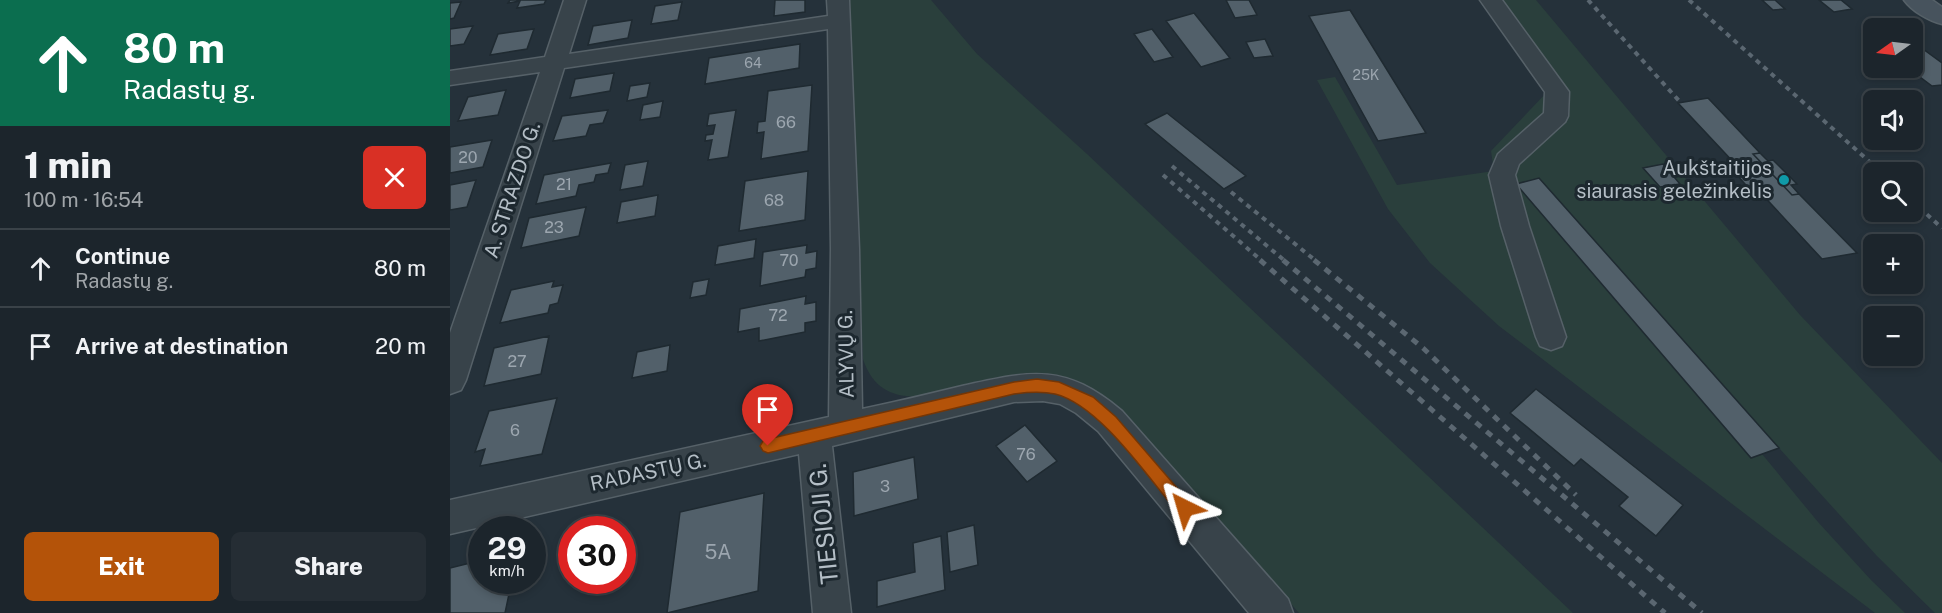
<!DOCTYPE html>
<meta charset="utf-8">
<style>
:root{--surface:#1c252c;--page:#252d34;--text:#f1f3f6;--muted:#a0a5a9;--line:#3a4248;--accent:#b45309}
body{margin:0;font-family:"Public Sans",sans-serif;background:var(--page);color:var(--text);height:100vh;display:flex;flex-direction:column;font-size:22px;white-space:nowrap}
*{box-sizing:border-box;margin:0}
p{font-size:20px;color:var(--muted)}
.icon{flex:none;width:33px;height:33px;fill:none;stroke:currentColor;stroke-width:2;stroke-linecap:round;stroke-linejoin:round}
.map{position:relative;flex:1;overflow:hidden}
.details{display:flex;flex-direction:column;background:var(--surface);width:450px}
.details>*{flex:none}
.banner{background:#0b6e4f;color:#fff;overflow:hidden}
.needle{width:39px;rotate:256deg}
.buttons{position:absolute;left:1413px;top:18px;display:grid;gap:12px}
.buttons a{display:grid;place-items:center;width:60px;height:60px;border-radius:9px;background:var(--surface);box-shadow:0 3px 9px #0003,0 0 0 2px var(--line);font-size:30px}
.speed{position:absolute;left:18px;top:516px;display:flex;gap:12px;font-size:30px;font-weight:700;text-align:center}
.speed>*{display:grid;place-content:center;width:78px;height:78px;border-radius:50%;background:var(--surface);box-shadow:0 3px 9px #0003,0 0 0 2px var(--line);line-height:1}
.speed small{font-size:15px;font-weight:400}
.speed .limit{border:9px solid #d22;background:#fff;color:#111}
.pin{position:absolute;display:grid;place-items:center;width:51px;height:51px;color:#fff;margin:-62px -26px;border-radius:50% 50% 50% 0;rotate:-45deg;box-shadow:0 0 6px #0007}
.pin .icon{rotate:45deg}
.me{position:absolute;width:66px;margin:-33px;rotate:320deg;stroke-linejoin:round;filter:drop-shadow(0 0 4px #0008)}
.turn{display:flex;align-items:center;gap:21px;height:126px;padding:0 24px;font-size:27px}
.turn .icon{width:78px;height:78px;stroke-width:2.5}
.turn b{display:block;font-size:42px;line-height:51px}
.round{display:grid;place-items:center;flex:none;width:63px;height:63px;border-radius:9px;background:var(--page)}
.head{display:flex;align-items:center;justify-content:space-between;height:102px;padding:0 24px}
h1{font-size:36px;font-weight:800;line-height:45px}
.cta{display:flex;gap:12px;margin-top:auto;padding:12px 24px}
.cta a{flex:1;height:69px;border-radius:9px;background:var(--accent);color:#fff;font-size:24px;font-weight:800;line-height:69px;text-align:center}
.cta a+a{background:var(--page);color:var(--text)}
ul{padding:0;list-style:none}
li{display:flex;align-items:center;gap:18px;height:78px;padding:0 24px;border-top:2px solid var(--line)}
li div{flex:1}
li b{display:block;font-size:22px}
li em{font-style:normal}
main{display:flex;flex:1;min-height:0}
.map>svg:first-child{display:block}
.green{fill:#2a3f3c}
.building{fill:#52606a;stroke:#1f2a31;stroke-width:1.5}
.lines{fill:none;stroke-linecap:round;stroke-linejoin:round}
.street-casing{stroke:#566168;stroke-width:3}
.secondary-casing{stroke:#566168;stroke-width:3}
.street{fill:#38434a;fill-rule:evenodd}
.secondary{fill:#47535d;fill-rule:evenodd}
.rail-far1{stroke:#5b6771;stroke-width:4;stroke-dasharray:5 5;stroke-linecap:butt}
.rail{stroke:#5b6771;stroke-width:5;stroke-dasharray:7 7;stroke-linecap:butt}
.route{fill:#b45309;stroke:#753606;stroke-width:1.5}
.culture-dot{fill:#0f9aa8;stroke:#1d282f;stroke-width:2}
.labels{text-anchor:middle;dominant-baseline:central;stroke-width:6;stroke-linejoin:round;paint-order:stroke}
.far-number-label{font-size:14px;fill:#9ca6af}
.number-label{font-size:16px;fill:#9ca6af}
.poi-label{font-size:20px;fill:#b4bec6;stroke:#1d282f;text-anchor:end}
.street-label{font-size:20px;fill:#b4bec6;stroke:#1d282f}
.near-number-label{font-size:20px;fill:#9ca6af}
.near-street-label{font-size:24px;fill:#b4bec6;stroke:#1d282f}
</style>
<main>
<section class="details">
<div class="banner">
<div class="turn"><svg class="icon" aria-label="ahead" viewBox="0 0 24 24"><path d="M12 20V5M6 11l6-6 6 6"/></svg><div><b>80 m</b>Radastų g.</div></div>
</div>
<div class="head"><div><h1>1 min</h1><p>100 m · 16:54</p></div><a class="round" style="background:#d93025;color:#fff"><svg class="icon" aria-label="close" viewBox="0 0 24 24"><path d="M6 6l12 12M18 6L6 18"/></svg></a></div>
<ul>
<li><svg class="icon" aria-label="ahead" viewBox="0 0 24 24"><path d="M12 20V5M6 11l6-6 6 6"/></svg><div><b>Continue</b><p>Radastų g.</p></div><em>80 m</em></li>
<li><svg class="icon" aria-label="arrive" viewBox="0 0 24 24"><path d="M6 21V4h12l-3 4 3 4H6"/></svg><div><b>Arrive at destination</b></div><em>20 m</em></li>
</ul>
<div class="cta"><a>Exit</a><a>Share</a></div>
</section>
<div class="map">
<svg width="1492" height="613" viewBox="0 0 1492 613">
<rect width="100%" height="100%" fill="#25313a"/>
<path class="green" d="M400,0H481L527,54L637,154L1123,613H849L676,416C648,395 618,371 581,373C528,375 437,433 413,359Z
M1041,0H1086L1350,315L1492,463V613H1485L1427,556L1329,448L1312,454L1368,522L1421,580L1455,613H1425L1049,326L980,263L938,209L867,80L885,77L947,185L1044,171L1041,151L1097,92Z"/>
<path class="building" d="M60,0H96L94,4L67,8L70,1L58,3Z
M325,0H355V12L324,16Z
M776,0H799L807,15L785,18Z
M1312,0H1325L1335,9L1323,10Z
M1369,0H1391L1402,9L1384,12Z
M11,2L4,18L0,19V3Z
M232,2L228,20L201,24L205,6Z
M900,10L976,133L928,141L859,16Z
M744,13L780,58L751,67L716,21Z
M182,20L178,38L138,45L143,26Z
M23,26L14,44L0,46V29Z
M84,29L77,49L40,55L48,34Z
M702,29L723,57L704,62L684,34Z
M815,39L823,56L804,58L796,42Z
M1462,41L1492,63V85L1482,86L1458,68H1462Z
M350,44L349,68L255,84L259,58Z
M164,73L160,91L120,98L125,79Z
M200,83L197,97L177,101L180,86Z
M362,85L358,151L311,159L314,132L307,133L308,122L315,121L318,91Z
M56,90L48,115L8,121L18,97Z
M1258,98L1310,153L1303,154L1342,195L1349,194L1407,253L1372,259L1309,191L1302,192L1280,167L1287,166L1228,103Z
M213,101L210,117L190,120L193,105Z
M158,110L153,123L140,125L136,136L103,141L112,116Z
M286,110L278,157L258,160L262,140L255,141L256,135L263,134L265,125L257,126L259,114Z
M717,113L796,176L774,189L695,124Z
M42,140L33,167L0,173V147Z
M1310,153L1318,161L1323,160L1347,184L1341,185L1349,194L1342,195L1303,154Z
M198,161L193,186L170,190L175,165Z
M161,163L158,173L146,175L144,182L129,185L126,196L86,204L94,175Z
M1213,164L1230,184L1210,187L1193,168Z
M358,171L355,220L289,231L295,181Z
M1089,178L1329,448L1301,458L1066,184Z
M26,180L17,207L0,210V185Z
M208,195L205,216L167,223L171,202Z
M136,207L129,236L71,248L79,218Z
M306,239L304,258L265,265L268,246Z
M357,245L356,253L367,251L366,268L356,270L355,277L310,286L313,252Z
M259,279L256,295L240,298L243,282Z
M104,281L102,287L113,285L108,303L100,305L98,313L50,323L61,290Z
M356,296L355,304L366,302V321L355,323V332L309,341V328L288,332L290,309Z
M99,336L91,374L34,386L44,348Z
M220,345L217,371L182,378L187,352Z
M1086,389L1233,505L1206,536L1169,506L1178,497L1131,459L1124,466L1060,413Z
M107,398L92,454L30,466L35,449L25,452L39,411Z
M575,425L607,461L577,482L546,446Z
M464,457L468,499L404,516L403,472Z
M314,493L308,591L217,613L230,512Z
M524,525L528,565L500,572L497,532Z
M491,536L495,590L427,607V581L465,572L463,543Z
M32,560V580H62L55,613H0V568Z"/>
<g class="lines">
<defs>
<path id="street" d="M114,0H136L119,54L378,16L377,0H399L409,249L412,409C446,402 479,394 512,386C580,371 614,362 672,411L838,599L843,613H799L648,431L626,413L610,404L593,401L564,402L382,446L401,613H363L349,454L0,534V500L379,417L381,249L378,29L114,68L16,380L11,390L0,394V333L90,72L0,85V71L95,57Z
M1030,0H1052L1119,92L1118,116L1115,122L1069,164L1065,175L1079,226L1116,337L1112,346L1101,350L1090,346L1086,337L1051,226L1039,175L1048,154L1094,113L1095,92Z"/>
<path id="secondary" d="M1454,0H1482L1492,7V24C1479,21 1462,11 1454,0Z"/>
</defs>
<use href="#street" class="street-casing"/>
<use href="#secondary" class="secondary-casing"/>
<use href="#street" class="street"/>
<use href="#secondary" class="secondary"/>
<path class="rail-far1" d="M1138,0L1231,103
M1239,0L1431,172
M722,166L835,261
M713,175L812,261
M781,192L866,261
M1462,201L1492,228"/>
<path class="rail" d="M810,260L1215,613
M833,260L1252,613
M864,260L973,348L1126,495"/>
</g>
<path class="route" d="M587,379L609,382L643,397L666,417L740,503L743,508L740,514L735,516L729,514C699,479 650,405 605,394C591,391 578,392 564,394L318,453L313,451L310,446L313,441L318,439L564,382Z"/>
<circle class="culture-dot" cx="1334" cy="180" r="6"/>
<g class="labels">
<g class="far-number-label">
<text x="303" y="63">64</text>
<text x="916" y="75">25K</text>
</g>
<g class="number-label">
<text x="336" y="122">66</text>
<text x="18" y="157">20</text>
<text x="114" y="184">21</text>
<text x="324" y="200">68</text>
<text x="104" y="227">23</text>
<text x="339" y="260">70</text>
<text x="328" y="315">72</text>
<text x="67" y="361">27</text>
<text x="65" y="430">6</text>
<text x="576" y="454">76</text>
<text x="435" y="486">3</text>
</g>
<g class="poi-label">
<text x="1322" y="168">Aukštaitijos<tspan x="1322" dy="23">siaurasis geležinkelis</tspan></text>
</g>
<g class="street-label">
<text transform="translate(62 190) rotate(-72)">A. STRAZDO G.</text>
<text transform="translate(396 354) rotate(-91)">ALYVŲ G.</text>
<text transform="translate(198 472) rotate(-12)">RADASTŲ G.</text>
</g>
<g class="near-number-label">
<text x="268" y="552">5A</text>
</g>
<g class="near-street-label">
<text transform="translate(373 524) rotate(-96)">TIESIOJI G.</text>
</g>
</g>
</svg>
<div class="buttons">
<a><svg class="needle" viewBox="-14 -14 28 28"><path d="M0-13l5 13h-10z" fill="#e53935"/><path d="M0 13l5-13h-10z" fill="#a0a5a9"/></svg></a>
<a><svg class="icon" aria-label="sound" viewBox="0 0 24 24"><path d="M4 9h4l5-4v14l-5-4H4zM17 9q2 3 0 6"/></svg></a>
<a><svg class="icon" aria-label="search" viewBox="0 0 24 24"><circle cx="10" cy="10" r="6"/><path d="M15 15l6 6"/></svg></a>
<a>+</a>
<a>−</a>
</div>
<div class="speed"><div>29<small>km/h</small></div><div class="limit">30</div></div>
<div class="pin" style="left:318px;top:446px;background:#d93025"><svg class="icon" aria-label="arrive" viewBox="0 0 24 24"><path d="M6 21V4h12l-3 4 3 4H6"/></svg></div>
<svg class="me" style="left:735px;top:508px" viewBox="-20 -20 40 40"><path d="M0-17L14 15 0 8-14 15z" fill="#b45309" stroke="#fff" stroke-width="4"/></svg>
</div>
</main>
